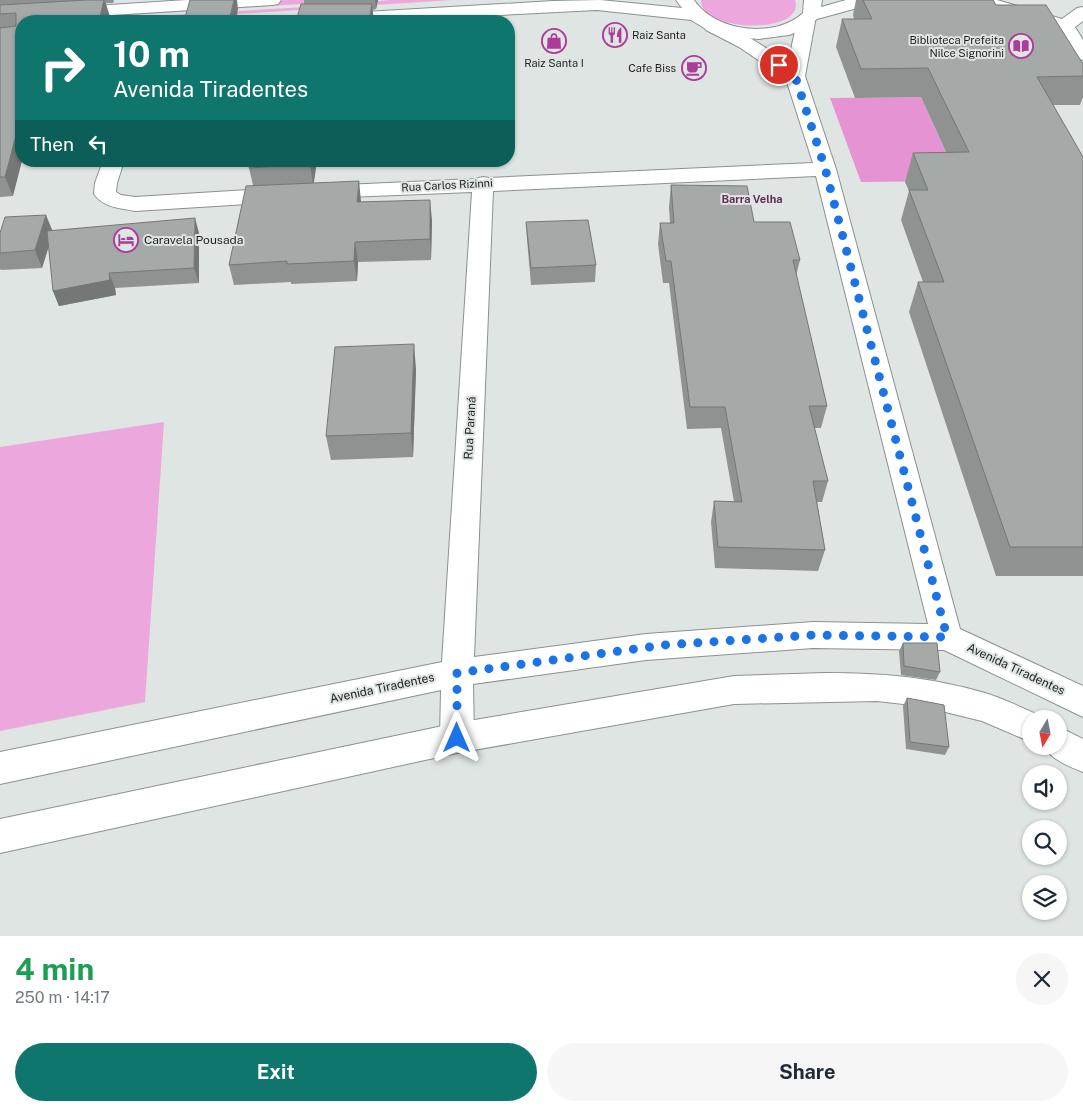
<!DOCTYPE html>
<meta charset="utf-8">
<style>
:root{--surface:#fff;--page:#f6f6f7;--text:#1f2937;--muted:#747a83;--accent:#0f766e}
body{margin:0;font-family:"Public Sans",sans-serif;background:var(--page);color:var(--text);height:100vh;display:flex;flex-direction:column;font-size:19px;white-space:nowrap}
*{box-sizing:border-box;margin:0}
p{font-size:16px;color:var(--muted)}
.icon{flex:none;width:28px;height:28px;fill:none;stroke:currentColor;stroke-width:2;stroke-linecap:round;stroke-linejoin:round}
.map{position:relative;height:936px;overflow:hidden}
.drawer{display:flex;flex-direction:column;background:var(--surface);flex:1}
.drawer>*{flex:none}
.guide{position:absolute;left:15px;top:15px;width:500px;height:152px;border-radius:20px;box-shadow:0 1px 4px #0004;background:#0f766e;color:#fff;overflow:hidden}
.needle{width:32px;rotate:190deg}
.buttons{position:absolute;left:1022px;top:710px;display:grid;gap:10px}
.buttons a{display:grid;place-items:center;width:45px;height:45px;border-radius:50%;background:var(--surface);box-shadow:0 1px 4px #0004;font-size:25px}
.pin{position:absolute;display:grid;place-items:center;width:42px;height:42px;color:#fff;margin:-21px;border:2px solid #fff;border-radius:50%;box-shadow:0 1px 5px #0007}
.me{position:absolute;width:55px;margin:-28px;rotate:0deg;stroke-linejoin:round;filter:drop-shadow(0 0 4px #0008)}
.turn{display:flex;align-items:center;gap:18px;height:105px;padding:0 15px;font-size:22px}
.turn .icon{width:65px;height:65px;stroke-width:2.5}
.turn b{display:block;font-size:35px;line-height:42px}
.then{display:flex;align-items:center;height:48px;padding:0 15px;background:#0003;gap:10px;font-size:19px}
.round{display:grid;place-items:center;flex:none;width:52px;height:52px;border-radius:26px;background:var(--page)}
.summary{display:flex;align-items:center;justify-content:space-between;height:85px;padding:0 15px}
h1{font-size:30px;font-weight:700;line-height:38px;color:#1e9e55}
.button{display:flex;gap:10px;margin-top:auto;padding:10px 15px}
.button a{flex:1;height:58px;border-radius:30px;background:var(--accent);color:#fff;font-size:20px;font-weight:700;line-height:58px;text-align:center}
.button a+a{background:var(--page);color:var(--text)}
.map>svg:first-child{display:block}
.green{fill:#eca8dc}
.forest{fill:#e693d4}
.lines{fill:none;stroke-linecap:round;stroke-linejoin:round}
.minor-casing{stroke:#8c918f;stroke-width:2}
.secondary-casing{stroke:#8c918f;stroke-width:2}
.minor{fill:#fff;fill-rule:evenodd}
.secondary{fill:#fff;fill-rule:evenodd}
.wall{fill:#8e9290}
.shaded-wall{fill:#747776}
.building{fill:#a5aaa8;stroke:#747776}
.route{stroke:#1a73e8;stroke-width:9;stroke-dasharray:0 16.2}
.labels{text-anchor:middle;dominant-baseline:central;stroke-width:4;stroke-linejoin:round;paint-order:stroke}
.far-poi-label{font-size:11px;fill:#1d1f1e;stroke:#dfe5e2;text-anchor:end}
.far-street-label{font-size:11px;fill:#1d1f1e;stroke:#dfe5e2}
.far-neighbourhood-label{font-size:11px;font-weight:bold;fill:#632c59;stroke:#dfe5e2}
.poi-label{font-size:12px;fill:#1d1f1e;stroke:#dfe5e2;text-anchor:start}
.street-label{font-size:12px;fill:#1d1f1e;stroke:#dfe5e2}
</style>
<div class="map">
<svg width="1083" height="936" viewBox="0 0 1083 936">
<rect width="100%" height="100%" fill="#dfe5e2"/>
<path class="green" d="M285,0H365L34,21L0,18Z
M391,0H452L130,21H66L341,5Z
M701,0H795C806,36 700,32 701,0Z
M164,422L145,702L0,731V447Z"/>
<path class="forest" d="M921,97L959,181L861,182L830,98Z"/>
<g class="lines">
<defs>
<path id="minor" d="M963,0H997L1062,19L1077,8L1083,7V21L1075,27L1083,40V60L1076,58L1058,30L1006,12L966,4Z
M806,17L812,18L815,22L805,76L836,169L960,629L1083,686V717L944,650L813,648L646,660L473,684L474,738L469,749L457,753L445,749L440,738L441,690L0,784V752L442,662L472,192L322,198L314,197L311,192L314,187L322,186L475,179L483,177L489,178L813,163L786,79L739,47L706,30L703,26L706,22C725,17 771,52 788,63L797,22L800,18ZM816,176L928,624L813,622L646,634L474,657L493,191Z
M103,161H124L117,183L116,192L121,195L135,197L281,188L289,190L292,195L289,200L281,202L135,211C120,208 104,208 94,194L95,183Z"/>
<path id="secondary" d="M187,0H281L278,4L272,5L0,22V12Z
M600,0L682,8L676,0H694C715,32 775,39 803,13L804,0H822L821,7L846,0H875L872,4L817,19L807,28L789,35L759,39L735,37L706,29L691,20L597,10L384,21H288L291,17L297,16L553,1Z
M825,673C882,673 930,677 985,693C1005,699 1024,709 1043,717L1044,719H1031V742L982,721L921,706L877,701L734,704L457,753L0,853V819L457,723L734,676Z
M1059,727L1083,739V772C1070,767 1050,759 1044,746H1059Z"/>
</defs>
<use href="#minor" class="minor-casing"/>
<use href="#secondary" class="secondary-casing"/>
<use href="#minor" class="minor"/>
<use href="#secondary" class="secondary"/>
</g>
<path class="wall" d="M0,0H114L113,3H106L110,17L109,21H21L13,196L0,197Z
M304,0H378L376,9L373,10L304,4Z
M856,0H993L996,5L1083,64V97L1080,105H1053L1083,157V576H996L909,312L918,282H923L901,220L909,191L905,182L913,153L946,152L921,97L855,98L836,47L842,19H854L853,15Z
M317,161L314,183L361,202L432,220L431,260L358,262L357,281L291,284V282L234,285L229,265L253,185L249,168Z
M671,185L754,222L800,260L796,276L827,406L821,428H814L828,481L822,502H817L825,550L818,571L715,568L711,522L714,501L734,502L721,428L687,429L669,283H663L658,244L660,223H670L669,207Z
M526,222L596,265L595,282L531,285L527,239Z
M52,231L199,233V283L115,288L116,295L59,306L53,291L49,246L42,268L1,270L0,269V253Z
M416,369L413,457L331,460L326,436Z
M903,643L940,672L936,680L901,675L899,651Z
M907,698L949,747L945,755L906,749L903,706Z"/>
<path class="shaded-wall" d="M104,0L110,17L109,21H99Z
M234,0H237L238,9L236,21H229Z
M375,0H378L376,9Z
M372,4L374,21H369Z
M21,117L22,161L13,196L5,177Z
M310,161H317L313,185L310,164Z
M359,181L361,201L360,222L357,202Z
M430,200L432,220L431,260L430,239Z
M46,215L53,232L42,268L35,250Z
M195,218L199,233V283L194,268Z
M355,242L358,262L357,281L354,261Z
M109,273L115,288L116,295L59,306L53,291Z
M414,344L416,369L413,457L411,433Z"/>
<path class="building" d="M86,0H104L99,21H21V117L5,177H0V28L16,26V13L0,14V5Z
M190,0H234L229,21H184Z
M863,0H993L996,5H1046L1083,64V76L1037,77L1083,157V547H1010L918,282H944L909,190H928L913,153L969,152L928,68L861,69L842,19H872Z
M301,4H372L369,21H296Z
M251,161H310V164L249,168Z
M359,181L357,202L430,200V239L355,242L354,261L287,264V261L229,265L246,186Z
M671,185L747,186L754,222H790L800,260H793L827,406H809L828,481H813L825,550L718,547L714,501L742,502L725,407H690L671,261H666L660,223H674Z
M46,215L35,250L0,253V233L5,217Z
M195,218L194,268L109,273L110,280L53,291L47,231Z
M588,220L596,265L531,268L526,222Z
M414,344L411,433L326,436L335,347Z
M903,643H937L940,672L904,666Z
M907,698L944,705L949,747L910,742Z"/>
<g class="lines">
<path class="route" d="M457,738V673L664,645L813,635L947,637L825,168L795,76L779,65"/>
</g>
<defs>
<symbol id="restaurant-ring" viewBox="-11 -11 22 22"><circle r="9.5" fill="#dfe5e2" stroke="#ac3c99" stroke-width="1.5"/><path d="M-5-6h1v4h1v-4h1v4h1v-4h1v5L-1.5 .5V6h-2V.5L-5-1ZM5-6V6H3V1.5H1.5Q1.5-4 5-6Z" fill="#ac3c99"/></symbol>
<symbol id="shop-ring" viewBox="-11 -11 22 22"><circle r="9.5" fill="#dfe5e2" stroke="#ac3c99" stroke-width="1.5"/><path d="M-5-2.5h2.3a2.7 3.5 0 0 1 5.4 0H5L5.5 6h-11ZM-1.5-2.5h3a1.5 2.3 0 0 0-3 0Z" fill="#ac3c99"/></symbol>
<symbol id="library-ring" viewBox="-11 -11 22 22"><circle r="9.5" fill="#dfe5e2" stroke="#ac3c99" stroke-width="1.5"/><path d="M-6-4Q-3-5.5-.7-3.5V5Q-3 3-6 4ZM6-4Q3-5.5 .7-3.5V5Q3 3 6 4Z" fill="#ac3c99"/></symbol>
<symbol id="cafe-ring" viewBox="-11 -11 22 22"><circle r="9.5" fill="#dfe5e2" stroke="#ac3c99" stroke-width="1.5"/><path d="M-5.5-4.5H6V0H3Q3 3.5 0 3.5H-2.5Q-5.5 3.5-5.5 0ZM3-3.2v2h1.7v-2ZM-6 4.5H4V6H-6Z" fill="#ac3c99"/></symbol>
<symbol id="hotel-ring" viewBox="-11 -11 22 22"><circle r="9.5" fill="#dfe5e2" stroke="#ac3c99" stroke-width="1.5"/><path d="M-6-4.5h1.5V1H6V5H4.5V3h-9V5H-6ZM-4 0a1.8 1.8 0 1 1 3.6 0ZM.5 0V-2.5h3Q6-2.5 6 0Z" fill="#ac3c99"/></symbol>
</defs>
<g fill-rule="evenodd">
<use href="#restaurant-ring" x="601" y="21" width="28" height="28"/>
<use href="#shop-ring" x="540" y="27" width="28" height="28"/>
<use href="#library-ring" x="1007" y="32" width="28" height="28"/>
<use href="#cafe-ring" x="680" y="54" width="28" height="28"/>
<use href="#hotel-ring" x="112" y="226" width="28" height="28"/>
</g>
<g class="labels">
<g class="far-poi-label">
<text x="632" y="35" text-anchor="start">Raiz Santa</text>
<text x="1004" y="40">Biblioteca Prefeita<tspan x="1004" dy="13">Nilce Signorini</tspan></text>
<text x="554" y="63" text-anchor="middle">Raiz Santa I</text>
<text x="676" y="68">Cafe Biss</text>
</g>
<g class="far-street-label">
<text transform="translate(447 185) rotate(-3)">Rua Carlos Rizinni</text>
</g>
<g class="far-neighbourhood-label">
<text x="752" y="199">Barra Velha</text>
</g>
<g class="poi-label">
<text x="144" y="240">Caravela Pousada</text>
</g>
<g class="street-label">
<text transform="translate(470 428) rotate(-87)">Rua Paraná</text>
<text transform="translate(1016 669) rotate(25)">Avenida Tiradentes</text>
<text transform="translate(382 688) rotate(-12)">Avenida Tiradentes</text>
</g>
</g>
</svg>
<div class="buttons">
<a><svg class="needle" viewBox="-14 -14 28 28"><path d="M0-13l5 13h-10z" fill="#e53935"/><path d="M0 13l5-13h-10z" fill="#747a83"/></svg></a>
<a><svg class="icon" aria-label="sound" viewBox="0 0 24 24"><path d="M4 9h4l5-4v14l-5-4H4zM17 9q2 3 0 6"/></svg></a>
<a><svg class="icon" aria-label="search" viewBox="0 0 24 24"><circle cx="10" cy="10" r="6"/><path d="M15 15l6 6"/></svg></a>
<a><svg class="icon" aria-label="layers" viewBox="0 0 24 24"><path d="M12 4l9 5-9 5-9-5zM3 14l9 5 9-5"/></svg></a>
</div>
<div class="pin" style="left:779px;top:65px;background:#d93025"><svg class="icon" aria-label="arrive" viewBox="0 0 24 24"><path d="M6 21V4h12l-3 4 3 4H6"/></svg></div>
<svg class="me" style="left:457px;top:738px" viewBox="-20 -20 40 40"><path d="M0-17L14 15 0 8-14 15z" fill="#1a73e8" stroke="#fff" stroke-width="4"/></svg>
<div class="guide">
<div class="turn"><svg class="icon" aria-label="right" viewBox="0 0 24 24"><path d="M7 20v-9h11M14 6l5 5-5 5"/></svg><div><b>10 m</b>Avenida Tiradentes</div></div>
<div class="then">Then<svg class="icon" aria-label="left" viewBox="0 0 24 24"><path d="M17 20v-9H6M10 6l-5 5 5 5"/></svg></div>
</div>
</div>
<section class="drawer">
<div class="summary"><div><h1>4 min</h1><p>250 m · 14:17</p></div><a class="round"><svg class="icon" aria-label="close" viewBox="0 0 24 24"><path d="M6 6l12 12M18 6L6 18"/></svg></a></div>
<div class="button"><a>Exit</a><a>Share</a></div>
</section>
